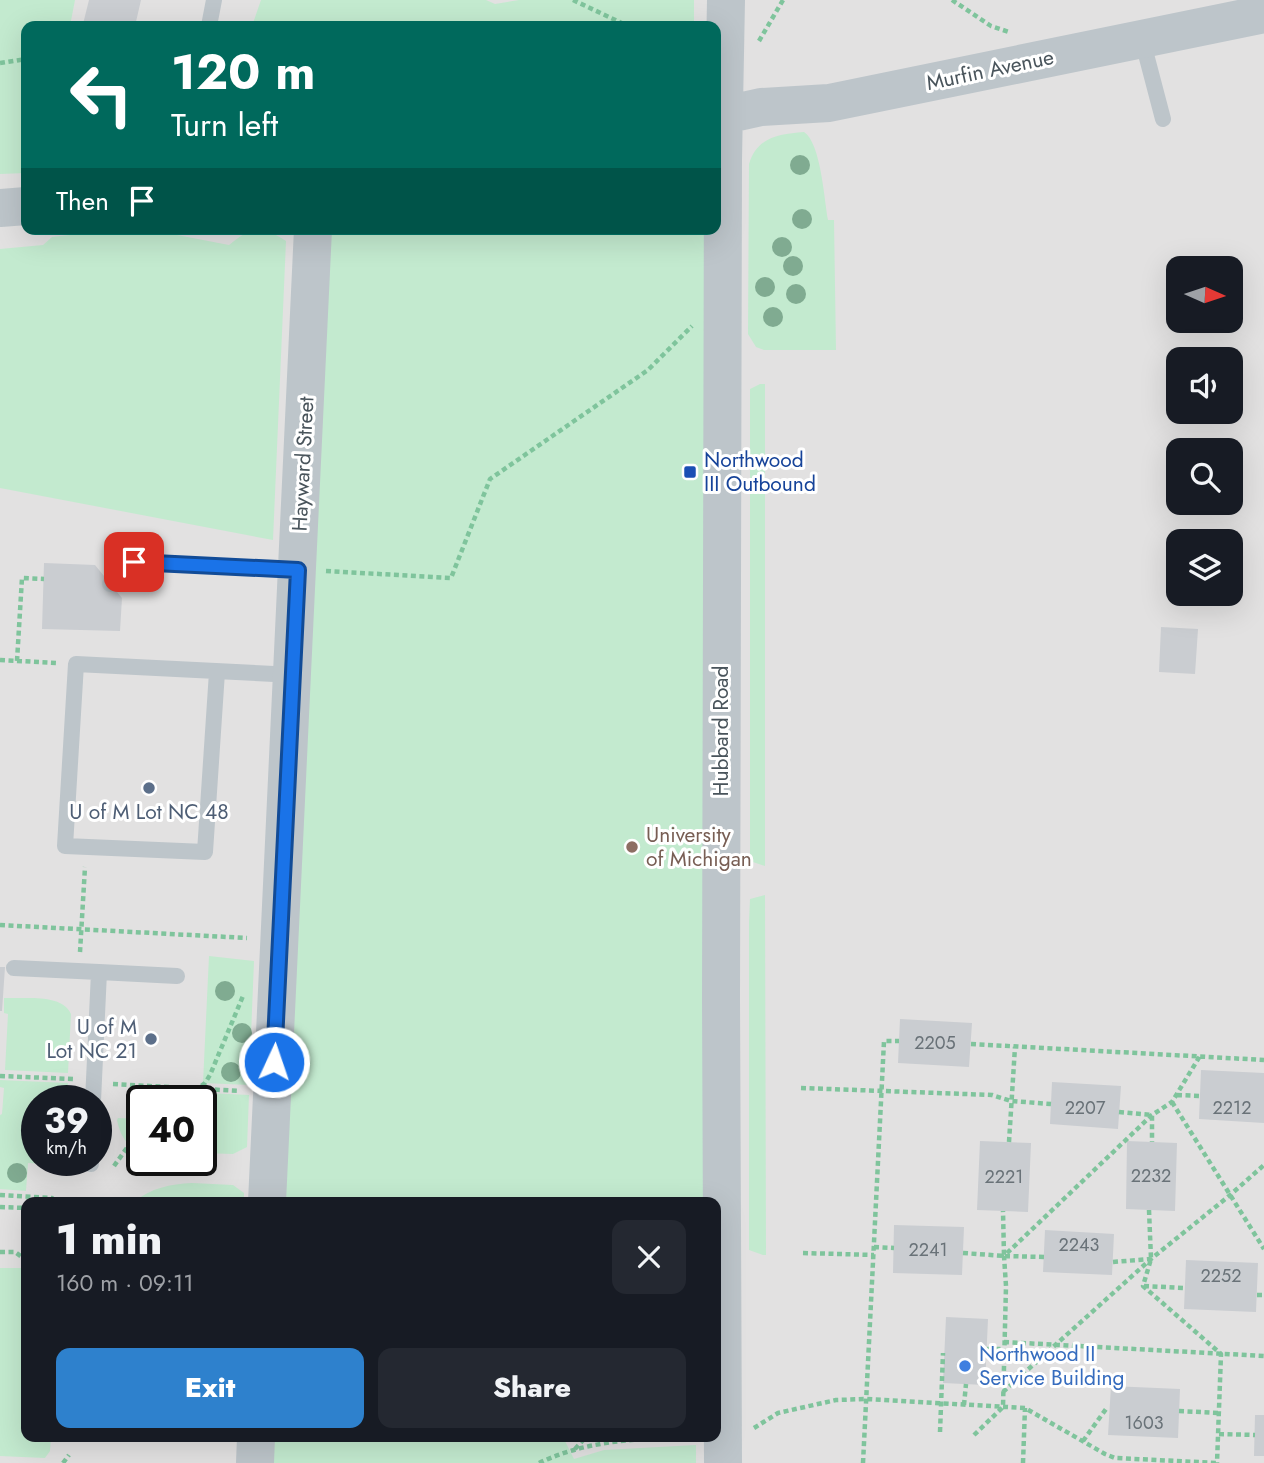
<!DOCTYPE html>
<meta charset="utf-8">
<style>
:root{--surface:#171b24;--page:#242831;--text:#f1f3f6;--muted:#9ea1a6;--accent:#2e81cd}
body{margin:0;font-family:Jost,sans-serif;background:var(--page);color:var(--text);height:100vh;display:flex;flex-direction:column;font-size:26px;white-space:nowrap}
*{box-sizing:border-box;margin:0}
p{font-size:23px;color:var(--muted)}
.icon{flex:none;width:38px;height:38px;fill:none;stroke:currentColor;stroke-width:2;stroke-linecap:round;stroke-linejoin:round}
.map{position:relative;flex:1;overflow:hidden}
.side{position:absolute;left:21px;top:1197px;width:700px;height:245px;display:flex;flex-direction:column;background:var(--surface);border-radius:14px;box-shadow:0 7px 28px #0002}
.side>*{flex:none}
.top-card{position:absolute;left:21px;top:21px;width:700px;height:214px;border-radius:14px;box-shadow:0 7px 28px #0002;background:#00695c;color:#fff;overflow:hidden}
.needle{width:46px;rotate:93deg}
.fabs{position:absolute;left:1166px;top:256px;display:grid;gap:14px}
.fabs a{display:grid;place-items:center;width:77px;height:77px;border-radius:14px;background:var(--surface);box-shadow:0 7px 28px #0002;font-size:35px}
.speed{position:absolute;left:21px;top:1085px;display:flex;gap:14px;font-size:35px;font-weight:700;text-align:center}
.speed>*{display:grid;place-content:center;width:91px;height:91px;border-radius:50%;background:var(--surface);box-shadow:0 7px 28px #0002;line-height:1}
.speed small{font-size:18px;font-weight:400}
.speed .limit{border:4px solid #111;border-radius:10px;background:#fff;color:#111}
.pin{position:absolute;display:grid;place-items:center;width:60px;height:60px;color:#fff;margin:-30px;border-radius:14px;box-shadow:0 4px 10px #0006}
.me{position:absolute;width:77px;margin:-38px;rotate:3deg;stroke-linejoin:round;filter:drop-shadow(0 0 5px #0008)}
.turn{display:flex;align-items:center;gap:24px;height:147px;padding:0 35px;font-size:32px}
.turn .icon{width:91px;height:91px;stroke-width:2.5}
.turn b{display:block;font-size:49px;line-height:60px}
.then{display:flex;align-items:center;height:66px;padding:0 35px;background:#0003;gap:14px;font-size:26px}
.round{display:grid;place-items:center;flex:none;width:74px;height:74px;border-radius:14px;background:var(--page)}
.head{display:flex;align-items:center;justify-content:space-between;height:119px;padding:0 35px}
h1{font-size:42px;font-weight:800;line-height:52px}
.primary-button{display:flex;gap:14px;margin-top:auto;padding:14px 35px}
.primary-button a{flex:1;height:80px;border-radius:14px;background:var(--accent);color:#fff;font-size:28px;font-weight:800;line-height:80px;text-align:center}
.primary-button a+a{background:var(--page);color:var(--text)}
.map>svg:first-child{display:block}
.education{fill:#e2e1e1;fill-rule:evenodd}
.green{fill:#c3eacf}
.building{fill:#cacdd1}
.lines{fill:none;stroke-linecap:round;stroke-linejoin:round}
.path{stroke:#7fc49c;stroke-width:4.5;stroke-dasharray:5 3.5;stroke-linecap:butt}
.service{stroke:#bdc5ca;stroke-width:16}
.tertiary{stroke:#bdc5ca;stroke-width:38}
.tree{fill:#80ab91}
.route-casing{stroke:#114b97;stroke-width:18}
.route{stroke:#1a73e8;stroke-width:12}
.transit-dot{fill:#1a4fb4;stroke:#fff;stroke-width:2.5}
.service-dot{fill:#5c6f8a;stroke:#fff;stroke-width:2.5}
.education-dot{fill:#8d6e63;stroke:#fff;stroke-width:2.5}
.shop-dot{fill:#3f7fe0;stroke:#fff;stroke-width:2.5}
.labels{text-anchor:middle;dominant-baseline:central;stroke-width:6;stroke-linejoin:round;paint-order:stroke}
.number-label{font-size:18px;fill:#697278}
.street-label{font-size:21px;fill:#49545b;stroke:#fff}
.transit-label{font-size:21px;fill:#164399;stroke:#fff;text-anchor:start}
.service-label{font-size:21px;fill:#4e5e75;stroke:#fff}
.education-label{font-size:21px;fill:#785e54;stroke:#fff;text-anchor:start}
.shop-label{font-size:21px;fill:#366cbe;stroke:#fff;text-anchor:start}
</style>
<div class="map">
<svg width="1264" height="1463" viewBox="0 0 1264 1463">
<rect width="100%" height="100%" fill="#f2eff0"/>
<path class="education" d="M0,0H1264V1463H0ZM26,26H716V229H26ZM1178,268H1230V320H1178ZM1178,359H1230V411H1178ZM1178,450H1230V502H1178ZM1178,541H1230V593H1178ZM37,1101H96V1160H37ZM142,1101H201V1160H142ZM26,1202H716V1437H26Z"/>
<path class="green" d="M0,0H75L70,26H26V173L0,174Z
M261,0H486L495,4L519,0H694V26H252Z
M804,132C821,143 824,199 828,220H834L836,350H764L756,347L748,334L749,164C757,137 779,134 804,132Z
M121,229H163L177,235L229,245C253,226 260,224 286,241L273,540L0,488V249L43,245L52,237Z
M329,229H704L705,1202H283Z
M760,384H765V866L750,861V389Z
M765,895L766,1255H763L749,1250V922L750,899Z
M209,956L254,961L249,1085L203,1083Z
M4,998C24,999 62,993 71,1014L68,1073L5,1070L8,1014L4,1013Z
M0,1080L68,1083L67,1101H37V1160H65L64,1165L28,1163L26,1191L0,1189V1115L2,1114L4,1088L0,1087Z
M143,1090L249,1095L247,1147L233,1154L201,1153V1101H142Z
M142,1111V1150C126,1148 120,1134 117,1120L118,1118L141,1119Z
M192,1183L233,1185L244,1193V1202H134C151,1188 170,1184 192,1183Z
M0,1268H23L26,1272V1437H51L50,1451L45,1458L0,1456Z
M272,1437H570L565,1441L574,1459L604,1450L696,1445V1463H271Z"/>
<path class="building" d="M89,0H141L135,26H93L83,24Z
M44,563L95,565L122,598L120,631L42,629Z
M1161,627L1198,629L1195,674L1159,672Z
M0,967H5L2,1011H0Z
M900,1019L972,1023L969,1067L898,1063Z
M1201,1070L1264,1073V1123L1199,1119Z
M1052,1082L1121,1086L1118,1129L1050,1124Z
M980,1141L1031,1143L1028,1212L977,1210Z
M1127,1141L1177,1143L1175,1211L1126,1209Z
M894,1225L964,1227L962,1275L893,1273Z
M1045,1230L1114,1234L1112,1275L1043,1272Z
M1186,1260L1258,1263L1256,1312L1184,1309Z
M946,1317L988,1319L985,1385L943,1383Z
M1111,1386L1180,1389L1178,1438L1108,1435Z
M1255,1415H1264V1456H1254Z"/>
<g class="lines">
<path class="path" d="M573,0L628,26
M952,0L991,26L1009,32
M759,41L783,0
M0,63L26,59
M326,571L451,578L490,479L648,370L692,326
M0,660L58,663
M17,661L22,578L44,579
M0,925L247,938
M80,952L85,867
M971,1044L1264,1060
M0,1076L73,1079
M113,1084L240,1091
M801,1088L992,1095L1011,1101L1051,1104
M1177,1095L1200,1096
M181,1101L205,1083L210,1075L243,996
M1172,1102L1264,1249
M1119,1112L1152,1115V1142
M1009,1142L1015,1047
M114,1166L129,1145L142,1133
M0,1195L52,1198L57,1202
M0,1207L26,1208
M1149,1210L1151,1259L1143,1286L1221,1354L1217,1463
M874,1247L894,1248
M0,1252H15L26,1260
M803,1253L874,1255
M963,1253L1004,1256L1003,1211
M1005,1256L1044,1257
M1113,1262L1150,1259
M1144,1286L1184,1288
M1257,1295H1264
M1004,1342L1264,1356
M987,1349H1004
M1003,1392L1151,1259L1229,1196L1264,1165
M964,1405L966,1384
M1179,1411L1220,1413
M754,1428L778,1413L836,1400L866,1399L1025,1408L1105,1454L1115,1458L1217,1463
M940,1432L943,1353
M1219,1434L1255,1435
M974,1435L1003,1407L1006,1286L1004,1256L1152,1115L1172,1102L1200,1056
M1083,1441L1106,1409H1109
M575,1449L586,1437
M63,1463L69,1455
M539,1463C587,1440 640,1438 692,1438
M863,1463L884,1041H899
M1023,1463L1025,1408"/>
<path class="service" d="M209,26L214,0
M1142,39L1163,119
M110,584L134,562L298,570
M217,672L205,852L65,846L76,664L294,675
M14,968L99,972L93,1101
M99,972L177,976
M91,1164V1160"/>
<path class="tertiary" d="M716,117L761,107L829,103L1264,14
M0,208L26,206
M267,1202L313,229
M255,1463L256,1437
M723,1463L721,999L723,160L726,0"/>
</g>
<g class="tree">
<circle cx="800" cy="165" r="10"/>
<circle cx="802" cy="219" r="10"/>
<circle cx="782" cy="247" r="10"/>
<circle cx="793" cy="266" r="10"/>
<circle cx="765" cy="287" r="10"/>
<circle cx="796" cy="294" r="10"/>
<circle cx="773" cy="317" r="10"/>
<circle cx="225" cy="991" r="10"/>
<circle cx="242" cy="1033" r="10"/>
<circle cx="231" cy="1072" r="10"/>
<circle cx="17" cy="1173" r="10"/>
</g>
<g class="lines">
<defs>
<path id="route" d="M134,562L298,570L274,1062"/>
</defs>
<use href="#route" class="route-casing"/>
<use href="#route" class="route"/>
</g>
<rect class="transit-dot" x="683" y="465" width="14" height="14" rx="3.5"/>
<g class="service-dot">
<circle cx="149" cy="788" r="7"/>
<circle cx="151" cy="1039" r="7"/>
</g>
<circle class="education-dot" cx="632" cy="847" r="7"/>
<circle class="shop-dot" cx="965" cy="1366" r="7"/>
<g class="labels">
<g class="number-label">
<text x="935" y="1043">2205</text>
<text x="1085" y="1108">2207</text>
<text x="1232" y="1108">2212</text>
<text x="1151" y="1176">2232</text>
<text x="1004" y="1177">2221</text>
<text x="1079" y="1245">2243</text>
<text x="928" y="1250">2241</text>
<text x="1221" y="1276">2252</text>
<text x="1144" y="1423">1603</text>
</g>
<g class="street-label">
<text transform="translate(990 70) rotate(-12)">Murfin Avenue</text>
<text transform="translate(303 464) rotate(-87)">Hayward Street</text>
<text transform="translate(721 731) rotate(-90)">Hubbard Road</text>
</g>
<g class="transit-label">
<text x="704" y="460">Northwood<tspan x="704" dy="24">III Outbound</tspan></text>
</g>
<g class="service-label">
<text x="149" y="812">U of M Lot NC 48</text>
<text x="137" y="1027" text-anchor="end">U of M<tspan x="137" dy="24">Lot NC 21</tspan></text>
</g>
<g class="education-label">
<text x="646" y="835">University<tspan x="646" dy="24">of Michigan</tspan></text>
</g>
<g class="shop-label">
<text x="979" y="1354">Northwood II<tspan x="979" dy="24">Service Building</tspan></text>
</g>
</g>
</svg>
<div class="fabs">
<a><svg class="needle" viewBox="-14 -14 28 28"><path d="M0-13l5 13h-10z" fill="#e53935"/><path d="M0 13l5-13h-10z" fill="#9ea1a6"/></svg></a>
<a><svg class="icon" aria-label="sound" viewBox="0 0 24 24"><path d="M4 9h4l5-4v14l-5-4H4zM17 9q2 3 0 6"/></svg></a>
<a><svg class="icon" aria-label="search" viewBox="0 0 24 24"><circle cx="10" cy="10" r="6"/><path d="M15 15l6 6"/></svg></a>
<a><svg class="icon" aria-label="layers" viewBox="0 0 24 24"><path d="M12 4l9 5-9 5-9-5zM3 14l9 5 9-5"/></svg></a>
</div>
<div class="speed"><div>39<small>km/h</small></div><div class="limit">40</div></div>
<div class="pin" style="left:134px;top:562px;background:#d93025"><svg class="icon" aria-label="arrive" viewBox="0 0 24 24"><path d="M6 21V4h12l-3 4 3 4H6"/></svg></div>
<svg class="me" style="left:274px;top:1062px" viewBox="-20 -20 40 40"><circle r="17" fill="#1a73e8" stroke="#fff" stroke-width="3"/><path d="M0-11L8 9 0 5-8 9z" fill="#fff"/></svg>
<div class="top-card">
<div class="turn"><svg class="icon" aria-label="left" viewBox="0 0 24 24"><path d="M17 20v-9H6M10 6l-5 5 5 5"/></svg><div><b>120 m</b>Turn left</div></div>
<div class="then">Then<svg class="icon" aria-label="arrive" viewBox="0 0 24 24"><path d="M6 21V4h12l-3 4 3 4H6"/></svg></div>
</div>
<section class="side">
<div class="head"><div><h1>1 min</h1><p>160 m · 09:11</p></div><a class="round"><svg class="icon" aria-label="close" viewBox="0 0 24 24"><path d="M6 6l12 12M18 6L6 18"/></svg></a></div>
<div class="primary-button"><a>Exit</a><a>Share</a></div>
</section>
</div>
